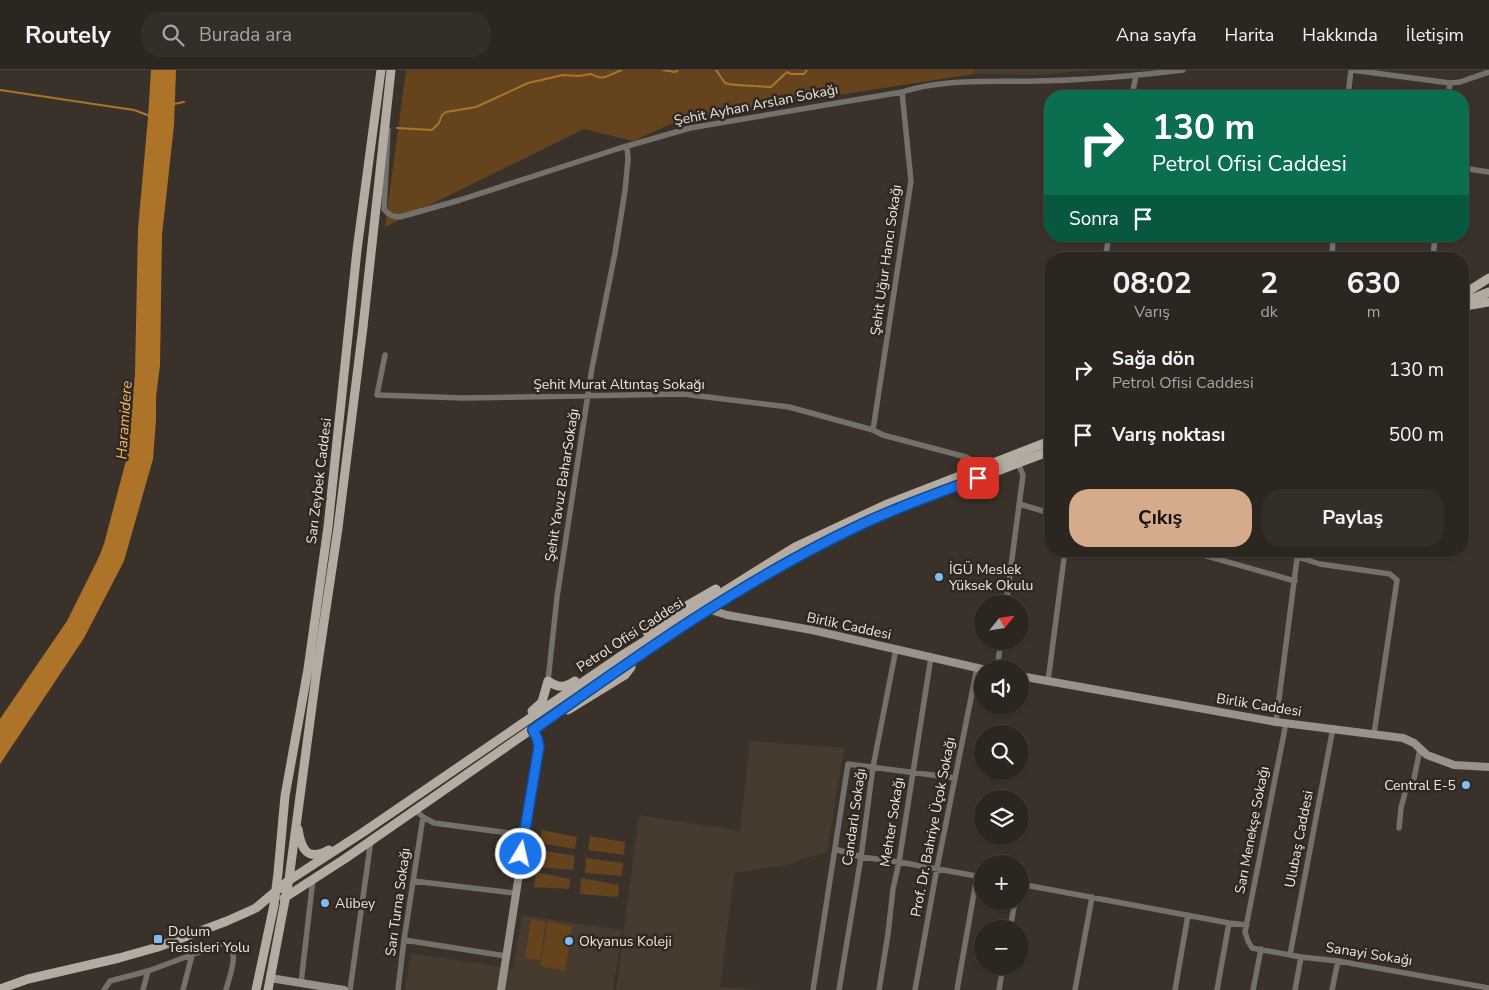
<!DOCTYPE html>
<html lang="tr">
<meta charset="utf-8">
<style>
:root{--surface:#2c2620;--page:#342e29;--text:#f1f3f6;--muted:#a6a5a5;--line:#48433e;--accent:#d6ab8b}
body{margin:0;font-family:"Nunito Sans",sans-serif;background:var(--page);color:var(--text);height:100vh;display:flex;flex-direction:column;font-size:19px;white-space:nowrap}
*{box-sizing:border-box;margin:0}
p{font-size:16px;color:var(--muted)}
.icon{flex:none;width:28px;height:28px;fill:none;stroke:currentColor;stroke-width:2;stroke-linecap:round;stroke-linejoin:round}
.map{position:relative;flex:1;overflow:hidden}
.panel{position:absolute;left:1044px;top:182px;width:425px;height:305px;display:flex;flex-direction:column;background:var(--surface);border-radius:20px;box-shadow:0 1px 4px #0004,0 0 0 1px var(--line)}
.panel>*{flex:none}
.top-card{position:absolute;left:1044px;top:20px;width:425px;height:152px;border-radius:20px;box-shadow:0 1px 4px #0004,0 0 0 1px var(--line);background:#0b6e4f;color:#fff;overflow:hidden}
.needle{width:32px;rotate:60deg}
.fabs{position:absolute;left:974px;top:525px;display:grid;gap:10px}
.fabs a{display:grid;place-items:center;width:55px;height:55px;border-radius:50%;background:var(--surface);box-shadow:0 1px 4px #0004,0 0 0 1px var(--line);font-size:25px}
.pin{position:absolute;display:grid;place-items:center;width:42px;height:42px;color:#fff;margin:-21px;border-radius:10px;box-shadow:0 2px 8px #0006}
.me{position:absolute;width:55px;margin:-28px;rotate:9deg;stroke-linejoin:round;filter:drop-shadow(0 0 4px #0008)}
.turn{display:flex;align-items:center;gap:18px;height:105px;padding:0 25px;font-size:22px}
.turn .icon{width:65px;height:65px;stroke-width:2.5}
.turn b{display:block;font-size:35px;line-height:42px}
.then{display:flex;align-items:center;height:48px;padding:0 25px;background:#0003;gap:10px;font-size:19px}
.eta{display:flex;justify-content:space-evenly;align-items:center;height:85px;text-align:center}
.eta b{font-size:30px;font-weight:700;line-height:35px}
.primary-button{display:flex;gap:10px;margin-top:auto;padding:10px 25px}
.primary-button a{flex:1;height:58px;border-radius:20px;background:var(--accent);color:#111;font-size:20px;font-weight:700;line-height:58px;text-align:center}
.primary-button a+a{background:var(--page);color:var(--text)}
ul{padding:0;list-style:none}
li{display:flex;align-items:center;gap:15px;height:65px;padding:0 25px}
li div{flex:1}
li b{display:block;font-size:19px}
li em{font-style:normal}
header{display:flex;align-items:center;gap:30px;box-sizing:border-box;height:70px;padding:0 25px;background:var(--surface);border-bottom:1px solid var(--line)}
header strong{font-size:24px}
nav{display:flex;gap:28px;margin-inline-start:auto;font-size:18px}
.search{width:350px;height:45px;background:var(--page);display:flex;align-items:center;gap:12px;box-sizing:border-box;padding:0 18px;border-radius:20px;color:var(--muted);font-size:19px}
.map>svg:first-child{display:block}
.built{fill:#473a2e}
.green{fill:#65441d}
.water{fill:#ad7429}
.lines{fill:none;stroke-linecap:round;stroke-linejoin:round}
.stream{stroke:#ad7429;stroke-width:2}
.street{stroke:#74706c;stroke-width:5.5}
.secondary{stroke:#98928b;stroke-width:8}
.primary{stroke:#b4aca3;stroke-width:9}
.route-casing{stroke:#114b97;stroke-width:12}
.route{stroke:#1a73e8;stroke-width:9}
.poi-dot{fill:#7fbdfa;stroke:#302820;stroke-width:2}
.labels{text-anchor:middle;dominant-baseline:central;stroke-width:5;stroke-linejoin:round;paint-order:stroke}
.street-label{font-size:14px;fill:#ebe6e1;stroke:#302820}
.poi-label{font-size:14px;fill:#ebe6e1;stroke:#302820;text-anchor:start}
.water-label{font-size:15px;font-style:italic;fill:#f5b66e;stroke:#302820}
</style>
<header>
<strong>Routely</strong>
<div class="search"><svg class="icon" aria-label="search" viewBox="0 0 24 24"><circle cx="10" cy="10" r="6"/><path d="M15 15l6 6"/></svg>Burada ara</div>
<nav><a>Ana sayfa</a><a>Harita</a><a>Hakkında</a><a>İletişim</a></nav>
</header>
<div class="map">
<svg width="1489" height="920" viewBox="0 0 1489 920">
<rect width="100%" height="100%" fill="#3a322a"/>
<path class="built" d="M976,0H1094L1040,5L974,4Z
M750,671L844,678L827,782L800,790L793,794L734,803L720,917L760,920H616L639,745L740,761Z
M522,845L622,860L613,920H405L411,883L513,899Z"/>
<path class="green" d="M406,0H976L974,4L682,49L633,71L584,59L385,157Z
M542,760L577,767L575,779L539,773Z
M590,766L625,772L624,785L588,780Z
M540,780L575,786L573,800L538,797Z
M586,788L623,793L622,806L585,803Z
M536,802L570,809L569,819L534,817Z
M581,808L619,815L618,827L580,824Z
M531,849L546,852L540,890L525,888Z
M548,851L572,856L565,901L540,896Z"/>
<path class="water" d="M151,0H176L174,55L162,165L160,295L156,327V350L153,389L124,491L84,568L0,694V649L67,551L98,489L104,474L128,383L135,304L138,159L148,48Z"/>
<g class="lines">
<path class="stream" d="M663,0L675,2L678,0
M716,0L725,13C735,16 744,15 754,16C760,16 765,17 771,17L787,2L791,4H804L807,0
M0,20L134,40L150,46
M174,34L184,32
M397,58L432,60L439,53L442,45L446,42L476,37L528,13L563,5L579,6L591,4C605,12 609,4 622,0"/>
<path class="street" d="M1352,0L1450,13L1460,12L1489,2
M1132,26L1136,5
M1348,26L1351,0
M1448,26L1450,13
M388,60L384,139C388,145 393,147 400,147L460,130L617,79L690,58L902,22C945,8 993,12 1038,11C1086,10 1135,6 1183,0
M1462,98L1489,102
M1105,189L1109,166
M1332,189L1333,166
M1433,189L1435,166
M385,285L377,325L463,328L683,324L789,337L873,360L883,365L966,387L973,391L980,398
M873,360L911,111L902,22
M1019,434L1050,443
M1189,481L1295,511
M1298,487L1320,494L1390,504L1397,510L1374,664
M1006,534L1023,405L1018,393
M997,599L1001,571
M548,611L557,527L592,298L615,183L625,121L628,89L627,76
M1048,611L1065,481
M1276,652L1298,481
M1286,653L1245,862L1248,871L1252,878L1301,887L1338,891L1489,918
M415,740L423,747L434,753L524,765
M1399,758L1401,738L1406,719L1414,709L1420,679
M835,779L861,787L899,792L982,807
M413,811L515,823
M1020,814L1229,853L1247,855
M1010,859L1015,831
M404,870L506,886
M1290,885L1333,658
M301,913L313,809
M104,920L110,911L148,901L224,873C242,878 229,907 226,920
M143,920L148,901
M183,920L192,885
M350,920L371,770
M398,920L404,870L423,747
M813,920L848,694L955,708
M839,920L861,787L873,697L896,579
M879,920L888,864L893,819L899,792L931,587
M915,920L937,798L977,598
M957,920L977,806
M999,920L1003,896
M1075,920L1092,827
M1175,920L1188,845
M1217,920L1229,853
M1253,920L1261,879
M1295,920L1301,887
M1332,920L1338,891"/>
<path class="secondary" d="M712,539L714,541L727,545L812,560L982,599
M1020,606L1276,652L1403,668L1414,673L1427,685L1454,695L1489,697
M270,908L344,920
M501,920L539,676L537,668L533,659"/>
<path class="primary" d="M1462,225L1489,208
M1462,233L1489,222
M1465,236L1489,232
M652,573L647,561L650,557L716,519
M568,640L625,605L631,597L630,591L628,588
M532,641L542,632L548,611C558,618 565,618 575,611
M298,759C301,779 307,792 329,780
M284,828L346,788L630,591L759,508L798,486L858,456L892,441L1050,381
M0,919L28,909L119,888L158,877L227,851L256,838L288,811L362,763L624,584L795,477L885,435L1050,371
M256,920L274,835L278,803L285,726L308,599L328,457L357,180L381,0
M268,920L289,809L316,606L338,458L363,257L391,0"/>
</g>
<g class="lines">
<defs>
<path id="route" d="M521,784L539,676L537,668L533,660C637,586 742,511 858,456C897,437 938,423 978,408"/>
</defs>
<use href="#route" class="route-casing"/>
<use href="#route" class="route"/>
</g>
<g class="poi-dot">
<circle cx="939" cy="507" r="5"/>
<circle cx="1466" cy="715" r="5"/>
<circle cx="325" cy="833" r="5"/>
<rect x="153" y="864" width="10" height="10" rx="2.5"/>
<circle cx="569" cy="871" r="5"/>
</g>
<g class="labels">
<g class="street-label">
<text transform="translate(756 35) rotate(-11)">Şehit Ayhan Arslan Sokağı</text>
<text transform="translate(886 190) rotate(-82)">Şehit Uğur Hancı Sokağı</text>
<text x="619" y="314">Şehit Murat Altıntaş Sokağı</text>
<text transform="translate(319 411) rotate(-83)">Sarı Zeybek Caddesi</text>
<text transform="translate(562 415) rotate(-81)">Şehit Yavuz BaharSokağı</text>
<text transform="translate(849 556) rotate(12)">Birlik Caddesi</text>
<text transform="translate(630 565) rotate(-33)">Petrol Ofisi Caddesi</text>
<text transform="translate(1259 635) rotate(9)">Birlik Caddesi</text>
<text transform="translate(854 747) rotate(-82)">Candarlı Sokağı</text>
<text transform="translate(892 752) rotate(-81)">Mehter Sokağı</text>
<text transform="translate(933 757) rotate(-79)">Prof. Dr. Bahriye Üçok Sokağı</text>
<text transform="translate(1252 760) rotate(-79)">Sarı Menekşe Sokağı</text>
<text transform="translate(1299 769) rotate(-79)">Ulubaş Caddesi</text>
<text transform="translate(398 832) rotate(-82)">Sarı Turna Sokağı</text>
<text transform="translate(1369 884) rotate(9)">Sanayi Sokağı</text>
</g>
<g class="poi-label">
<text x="949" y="499">İGÜ Meslek<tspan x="949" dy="16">Yüksek Okulu</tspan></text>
<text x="1456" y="715" text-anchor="end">Central E-5</text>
<text x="335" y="833">Alibey</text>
<text x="168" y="861">Dolum<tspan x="168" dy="16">Tesisleri Yolu</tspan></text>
<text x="579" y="871">Okyanus Koleji</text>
</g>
<g class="water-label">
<text transform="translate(124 350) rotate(-86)">Haramidere</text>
</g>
</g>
</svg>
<div class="fabs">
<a><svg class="needle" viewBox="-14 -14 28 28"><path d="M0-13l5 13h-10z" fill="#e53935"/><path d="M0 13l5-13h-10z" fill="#a6a5a5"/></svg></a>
<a><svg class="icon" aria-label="sound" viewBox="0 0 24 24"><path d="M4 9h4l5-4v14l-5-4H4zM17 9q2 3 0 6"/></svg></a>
<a><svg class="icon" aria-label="search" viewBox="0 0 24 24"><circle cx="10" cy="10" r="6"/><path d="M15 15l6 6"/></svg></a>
<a><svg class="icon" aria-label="layers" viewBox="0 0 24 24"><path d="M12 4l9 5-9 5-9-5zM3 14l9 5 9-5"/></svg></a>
<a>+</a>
<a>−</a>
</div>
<div class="pin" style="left:978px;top:408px;background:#d93025"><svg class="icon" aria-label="arrive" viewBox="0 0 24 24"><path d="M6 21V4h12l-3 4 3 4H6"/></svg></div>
<svg class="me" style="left:521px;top:784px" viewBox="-20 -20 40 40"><circle r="17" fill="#1a73e8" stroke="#fff" stroke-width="3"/><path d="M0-11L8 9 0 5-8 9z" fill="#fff"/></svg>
<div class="top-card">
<div class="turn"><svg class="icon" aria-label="right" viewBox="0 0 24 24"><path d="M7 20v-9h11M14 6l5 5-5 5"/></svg><div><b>130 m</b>Petrol Ofisi Caddesi</div></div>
<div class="then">Sonra<svg class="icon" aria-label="arrive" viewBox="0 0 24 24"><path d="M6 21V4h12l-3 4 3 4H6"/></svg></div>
</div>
<section class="panel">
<div class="eta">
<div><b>08:02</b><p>Varış</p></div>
<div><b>2</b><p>dk</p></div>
<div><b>630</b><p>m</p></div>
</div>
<ul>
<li><svg class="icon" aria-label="right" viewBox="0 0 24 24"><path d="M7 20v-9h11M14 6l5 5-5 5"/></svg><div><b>Sağa dön</b><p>Petrol Ofisi Caddesi</p></div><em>130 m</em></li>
<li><svg class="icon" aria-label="arrive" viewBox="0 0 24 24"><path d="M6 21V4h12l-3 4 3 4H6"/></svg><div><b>Varış noktası</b></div><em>500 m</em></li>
</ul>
<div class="primary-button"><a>Çıkış</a><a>Paylaş</a></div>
</section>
</div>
